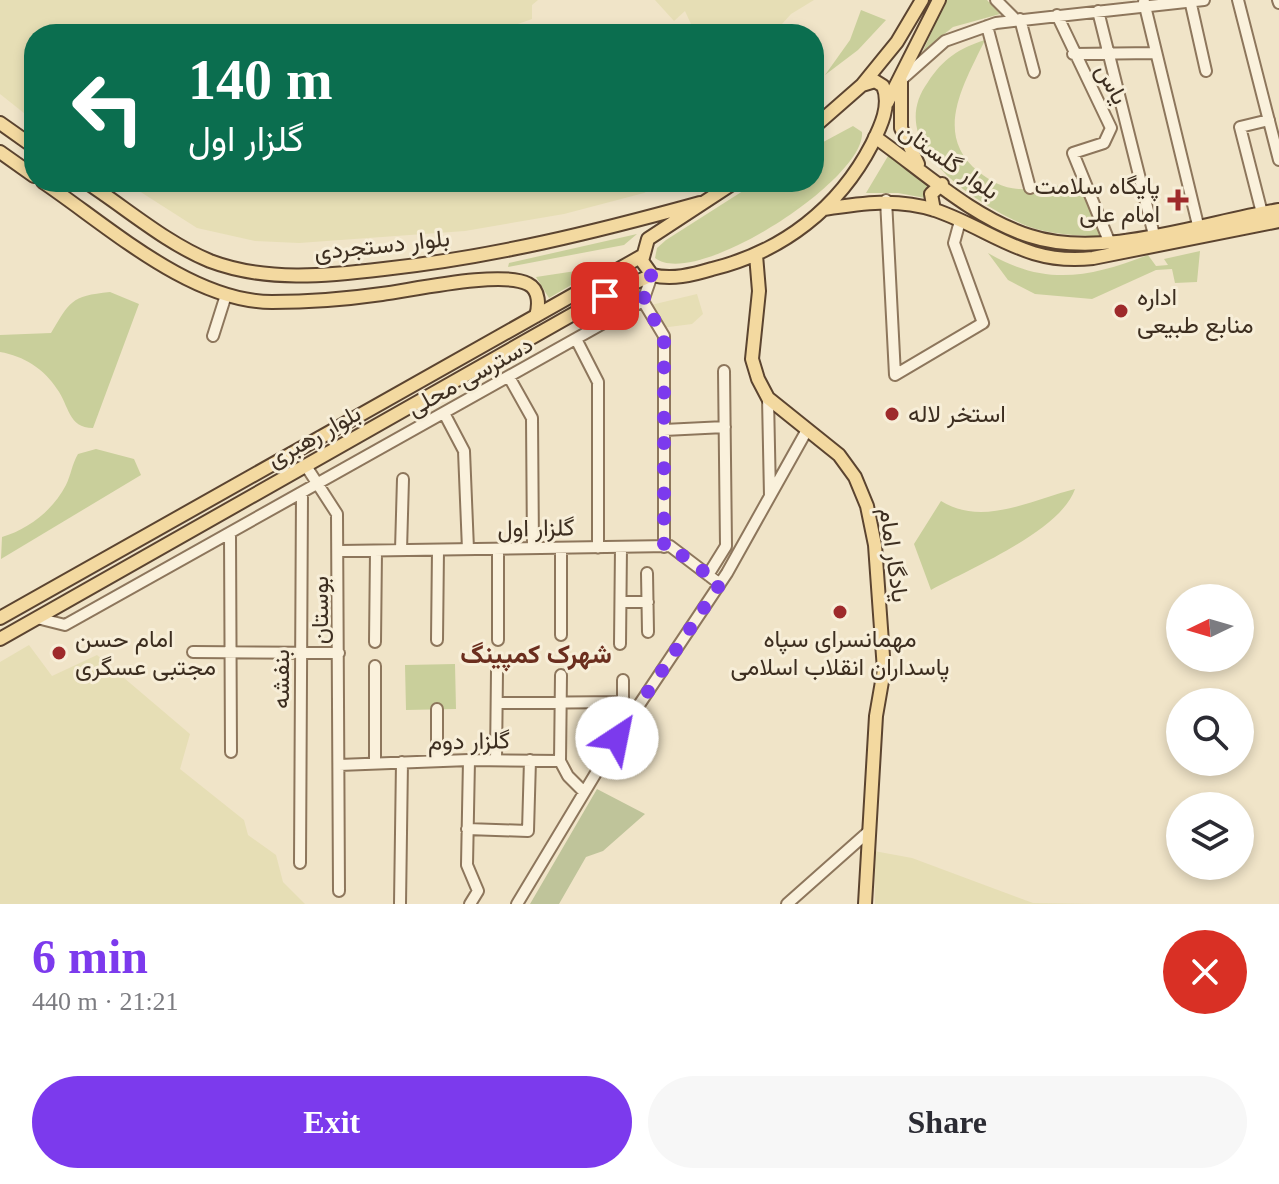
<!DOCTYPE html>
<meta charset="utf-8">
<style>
:root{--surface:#fff;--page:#f7f7f7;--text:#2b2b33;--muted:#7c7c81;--accent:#7c3aed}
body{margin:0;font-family:"Times New Roman",Vazirmatn,serif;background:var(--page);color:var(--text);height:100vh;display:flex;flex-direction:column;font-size:30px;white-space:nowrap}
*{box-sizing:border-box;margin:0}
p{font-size:26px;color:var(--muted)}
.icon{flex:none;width:44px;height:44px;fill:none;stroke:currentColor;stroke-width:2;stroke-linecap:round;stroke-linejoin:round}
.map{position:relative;height:904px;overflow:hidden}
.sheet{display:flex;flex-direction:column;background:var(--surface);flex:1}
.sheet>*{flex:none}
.hud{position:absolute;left:24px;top:24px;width:800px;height:168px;border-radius:32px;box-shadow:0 4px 12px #0003;background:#0b6e4f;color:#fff;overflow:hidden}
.needle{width:52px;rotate:265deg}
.fabs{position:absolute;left:1166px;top:584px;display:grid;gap:16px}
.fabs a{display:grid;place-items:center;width:88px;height:88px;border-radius:50%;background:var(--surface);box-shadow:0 4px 12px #0003;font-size:40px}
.pin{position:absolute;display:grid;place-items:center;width:68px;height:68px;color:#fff;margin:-34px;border-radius:16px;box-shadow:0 4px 12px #0006}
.me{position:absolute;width:88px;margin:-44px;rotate:34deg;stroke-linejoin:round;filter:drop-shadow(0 0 6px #0008)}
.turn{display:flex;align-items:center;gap:28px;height:168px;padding:0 32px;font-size:36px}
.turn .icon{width:104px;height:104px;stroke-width:2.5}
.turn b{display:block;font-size:56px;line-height:68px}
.round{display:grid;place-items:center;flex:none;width:84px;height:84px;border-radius:42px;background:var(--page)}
.headline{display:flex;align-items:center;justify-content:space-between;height:136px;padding:0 32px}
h1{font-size:48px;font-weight:800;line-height:60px;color:var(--accent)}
.button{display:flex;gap:16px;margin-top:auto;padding:16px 32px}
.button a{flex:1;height:92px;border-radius:48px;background:var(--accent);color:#fff;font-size:32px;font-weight:800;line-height:92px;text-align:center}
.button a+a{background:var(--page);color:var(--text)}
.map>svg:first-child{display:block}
.farmland{fill:#e6deb5}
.green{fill:#c9cf9b}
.cemetery{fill:#bfc49a}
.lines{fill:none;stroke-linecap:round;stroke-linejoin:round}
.minor-casing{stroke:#8d765c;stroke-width:14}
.major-casing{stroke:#5b4430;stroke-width:16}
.minor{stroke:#faf1dc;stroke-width:10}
.major{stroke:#f3d9a0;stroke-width:12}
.route{stroke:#7c3aed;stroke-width:14;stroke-dasharray:0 25.2}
.poi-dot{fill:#9e2a2b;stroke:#f7eed8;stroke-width:3}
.labels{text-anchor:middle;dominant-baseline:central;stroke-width:6;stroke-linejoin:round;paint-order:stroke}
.street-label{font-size:24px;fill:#3d2e20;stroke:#f7eed8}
.poi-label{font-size:24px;fill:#3d2e20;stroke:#f7eed8;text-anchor:start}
.neighbourhood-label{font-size:26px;font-weight:bold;fill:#6b2e1e;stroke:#f7eed8}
</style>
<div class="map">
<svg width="1279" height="904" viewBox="0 0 1279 904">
<rect width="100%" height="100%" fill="#f0e4c8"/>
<path class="farmland" d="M0,0H538L532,5V19L498,31L499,34H34V121L0,94Z
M655,0H814L791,14L773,34H689L691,24L685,11L674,21Z
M125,182H663L644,193L564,214L465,231L299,243L255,241L197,228Z
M697,294L703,314L692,324L661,328L651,305Z
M29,645L52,676L97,655L190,734L180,769L244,820L248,835L276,855L283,882L305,904H0V662Z
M874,851L912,858L1033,903L1096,904H875Z"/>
<path class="green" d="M946,0H987L1000,14L953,27L923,51Z
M861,10L886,20L858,50L825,75L850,40Z
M985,40C964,84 932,135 979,172C990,181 1003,188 1018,189C1037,190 1059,185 1079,183L1100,236C1077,236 1049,234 1027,226C976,204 882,145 928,82C943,59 959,48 985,40Z
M853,126L862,132C866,179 695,290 655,258L657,248L666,240L757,182H814V147Z
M891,151L930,187L924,191L925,198L898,193H866Z
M637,234L624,245L508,267L509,263Z
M1200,251L1197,282L1175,283L1172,269L1156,270L1092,299L1035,294L1008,280L988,253C1045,286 1088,278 1148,255L1156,266L1168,265L1164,259Z
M602,267L549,298L536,277Z
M110,292L139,304L93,428C68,428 69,405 57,389C44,369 24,356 0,352V335L51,333C70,302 70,296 110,292Z
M96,449L134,459L141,475L1,559L2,537C29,529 53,510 66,485C71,475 72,464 78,454Z
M1075,489C1061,531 969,569 931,590L914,544L941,501C983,527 1031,500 1075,489Z
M455,664L456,709L406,710L405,665Z"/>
<path class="cemetery" d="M597,789L645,814L603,851L586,857L559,904H530Z"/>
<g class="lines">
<defs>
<path id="minor" d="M996,0L1015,19
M1190,0L1206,71
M1238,0L1279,160
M1278,0L1279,3
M1144,2L1198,225
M1098,11L1154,235
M1057,15L1111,128L1104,143L1073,153L1109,241
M1020,19L1034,72
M987,26L1030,188
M1073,54L1156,53
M901,80L945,41L996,23L1204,0
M886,200L895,375L983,323L954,243L960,221
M1262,213L1240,127L1269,120
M643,301L664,336V547
M213,336L226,295
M576,339L598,382V548
M509,377L532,418L533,548
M768,398L770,496
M444,413L464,451L468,549
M664,430L725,427
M306,466L337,514L339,891
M230,535L231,752
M561,548V635
M401,550L403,479
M340,551L670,546L720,584
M647,573L648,632
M708,575L726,546L724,371
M621,602H648
M37,618L65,625L643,301L652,275
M437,640L438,550
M498,640V549
M375,642L376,551
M620,644L621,547
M193,652L339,653
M375,666V763
M497,703L623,702V680
M469,760L467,865L478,891L470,904
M496,760L497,671
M437,761V709
M560,761L561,675
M339,765L469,760L560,761L568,776L584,792
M467,829L528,831L530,760
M300,863L302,494
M400,904L402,762
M517,904L617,738L727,573L807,430
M787,904L867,833"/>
<path id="major" d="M901,82V128L918,164
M862,85L897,42L922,0
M887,103L939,0
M0,123L34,147
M875,137C923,171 973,218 1030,236C1103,260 1205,222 1279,210
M0,152L34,176
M43,182C108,226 191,302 272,302C308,302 347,299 382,294C413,290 502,270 528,284C540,290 539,306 536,316
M86,182C126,208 166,243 210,261C265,282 327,276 384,269C493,257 595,232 700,203
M735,182L648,239L642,261L652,275C672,280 692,275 712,269C782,252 839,208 872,144C881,126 891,105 883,86L875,81L862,85L814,127
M824,209C863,203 897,198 935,210C993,230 1026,266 1093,258L1279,221
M934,210L931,194L942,184
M756,255L759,291L752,359L758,379L768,398L839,455L855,477L867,506L875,545L884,670L876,716L865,904
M0,618L642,256
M0,639L605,296L652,275"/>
</defs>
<use href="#minor" class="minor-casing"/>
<use href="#major" class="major-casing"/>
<use href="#minor" class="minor"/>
<use href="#major" class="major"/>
</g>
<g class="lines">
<path class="route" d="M605,296L652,275L643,301L664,336V547L670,546L720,584L617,738"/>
</g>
<g class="poi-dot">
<path d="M1174 188h8v8h8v8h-8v8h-8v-8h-8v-8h8z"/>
<circle cx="1121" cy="311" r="8"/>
<circle cx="892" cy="414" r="8"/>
<circle cx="840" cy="612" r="8"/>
<circle cx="59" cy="653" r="8"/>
</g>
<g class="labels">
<g class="street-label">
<text transform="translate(1112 84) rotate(62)">یاس</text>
<text transform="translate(949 161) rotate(35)">بلوار گلستان</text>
<text transform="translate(382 245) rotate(-6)">بلوار دستجردی</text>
<text transform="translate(470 376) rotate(-29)">دسترسی محلی</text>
<text transform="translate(314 436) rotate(-29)">بلوار رهبری</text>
<text transform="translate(536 528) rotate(-1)">گلزار اول</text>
<text transform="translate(894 555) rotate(82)">یادگار امام</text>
<text transform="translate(320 610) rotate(-90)">بوستان</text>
<text transform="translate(281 679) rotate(-90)">بنفشه</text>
<text transform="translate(469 741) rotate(-1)">گلزار دوم</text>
</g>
<g class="poi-label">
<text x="1160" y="186" text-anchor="end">پایگاه سلامت<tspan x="1160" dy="28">امام علی</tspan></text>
<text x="1137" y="297">اداره<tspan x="1137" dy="28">منابع طبیعی</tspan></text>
<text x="908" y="414">استخر لاله</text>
<text x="75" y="639">امام حسن<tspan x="75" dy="28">مجتبی عسگری</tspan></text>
<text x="840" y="639" text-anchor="middle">مهمانسرای سپاه<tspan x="840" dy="28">پاسداران انقلاب اسلامی</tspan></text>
</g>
<g class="neighbourhood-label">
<text x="536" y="654">شهرک کمپینگ</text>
</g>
</g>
</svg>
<div class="fabs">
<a><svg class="needle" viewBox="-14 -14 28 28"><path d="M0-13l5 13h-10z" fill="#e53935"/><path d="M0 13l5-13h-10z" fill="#7c7c81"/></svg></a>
<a><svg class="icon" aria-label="search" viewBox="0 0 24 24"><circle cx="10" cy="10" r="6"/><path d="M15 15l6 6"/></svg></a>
<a><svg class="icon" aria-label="layers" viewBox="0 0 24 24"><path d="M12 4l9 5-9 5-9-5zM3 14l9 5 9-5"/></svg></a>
</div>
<div class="pin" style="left:605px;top:296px;background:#d93025"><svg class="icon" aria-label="arrive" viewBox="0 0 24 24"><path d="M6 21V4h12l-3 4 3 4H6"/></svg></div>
<svg class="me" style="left:617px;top:738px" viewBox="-20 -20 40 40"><circle r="19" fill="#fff"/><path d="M0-13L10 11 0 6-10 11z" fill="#7c3aed"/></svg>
<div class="hud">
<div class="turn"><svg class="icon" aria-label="left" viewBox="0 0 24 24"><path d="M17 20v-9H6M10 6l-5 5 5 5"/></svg><div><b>140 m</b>گلزار اول</div></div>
</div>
</div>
<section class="sheet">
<div class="headline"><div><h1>6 min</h1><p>440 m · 21:21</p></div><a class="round" style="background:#d93025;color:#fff"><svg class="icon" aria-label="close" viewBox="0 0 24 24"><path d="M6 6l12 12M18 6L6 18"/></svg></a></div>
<div class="button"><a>Exit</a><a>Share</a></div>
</section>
